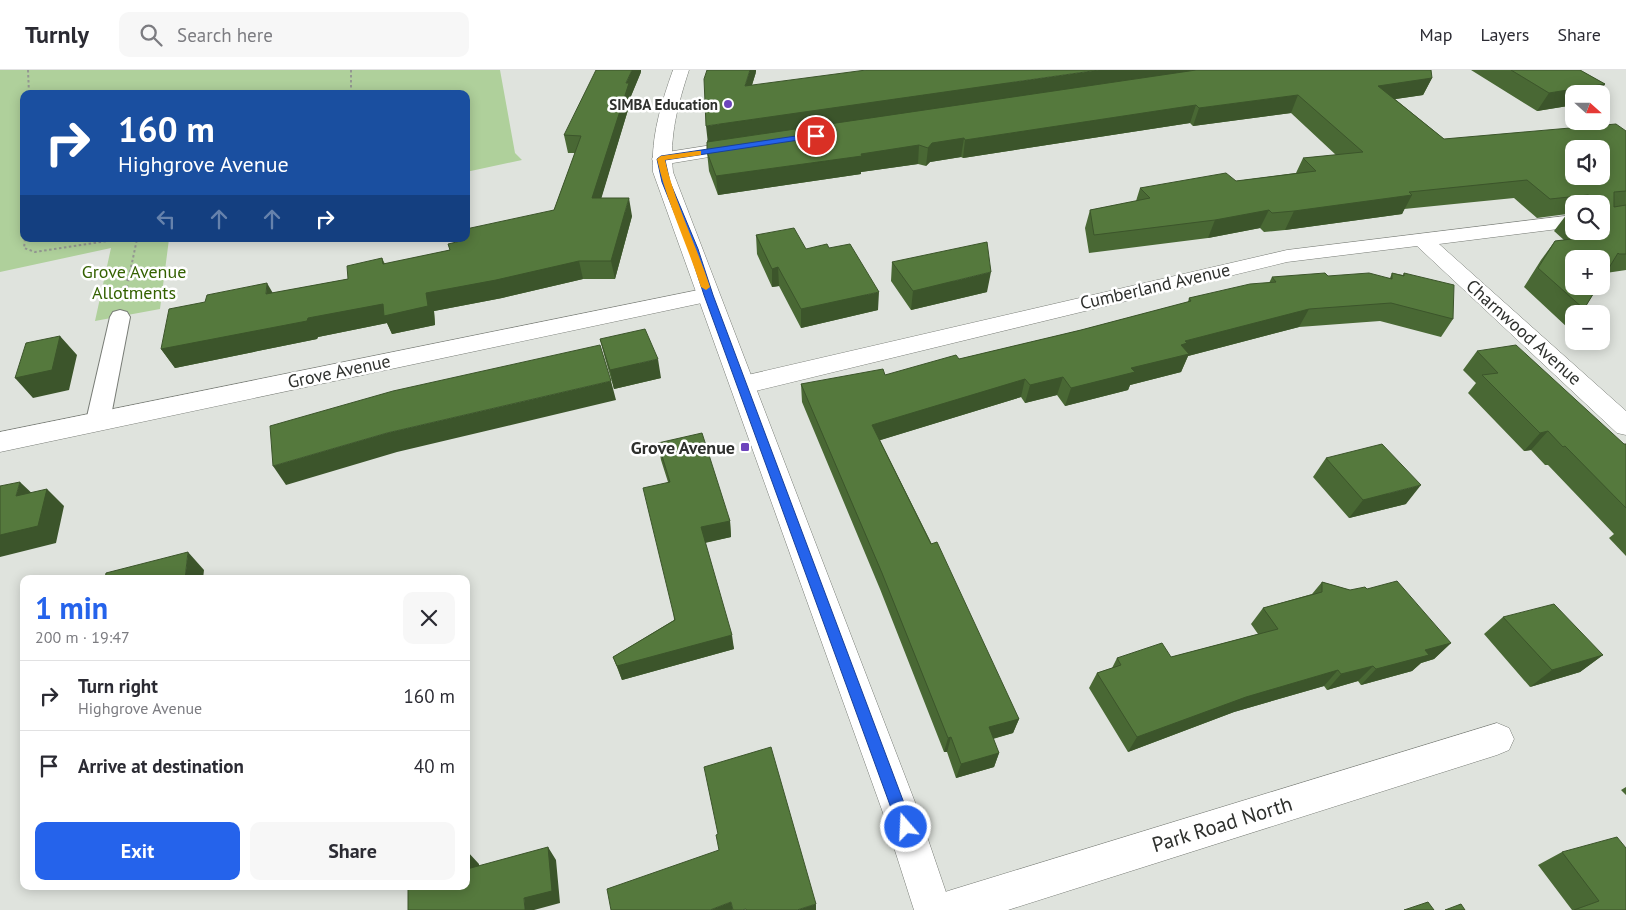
<!DOCTYPE html>
<meta charset="utf-8">
<style>
:root{--surface:#fff;--page:#f7f7f7;--text:#2b2b33;--muted:#7c7c81;--line:#e1e1e2;--accent:#2563eb}
body{margin:0;font-family:"PT Sans",sans-serif;background:var(--page);color:var(--text);height:100vh;display:flex;flex-direction:column;font-size:19px;white-space:nowrap}
*{box-sizing:border-box;margin:0}
p{font-size:16px;color:var(--muted)}
.icon{flex:none;width:28px;height:28px;fill:none;stroke:currentColor;stroke-width:2;stroke-linecap:round;stroke-linejoin:round}
.map{position:relative;flex:1;overflow:hidden}
.details{position:absolute;left:20px;top:505px;width:450px;height:315px;display:flex;flex-direction:column;background:var(--surface);border-radius:10px;box-shadow:0 2px 12px #0003}
.details>*{flex:none}
.top-card{position:absolute;left:20px;top:20px;width:450px;height:152px;border-radius:10px;box-shadow:0 2px 12px #0003;background:#1a4fa0;color:#fff;overflow:hidden}
.needle{width:32px;rotate:111deg}
.fabs{position:absolute;left:1565px;top:15px;display:grid;gap:10px}
.fabs a{display:grid;place-items:center;width:45px;height:45px;border-radius:10px;background:var(--surface);box-shadow:0 2px 12px #0003;font-size:25px}
.pin{position:absolute;display:grid;place-items:center;width:42px;height:42px;color:#fff;margin:-21px;border:2px solid #fff;border-radius:50%;box-shadow:0 1px 5px #0007}
.me{position:absolute;width:55px;margin:-28px;rotate:341deg;stroke-linejoin:round;filter:drop-shadow(0 0 4px #0008)}
.turn{display:flex;align-items:center;gap:18px;height:105px;padding:0 15px;font-size:22px}
.turn .icon{width:65px;height:65px;stroke-width:2.5}
.turn b{display:block;font-size:35px;line-height:42px}
.lanes{display:flex;align-items:center;height:48px;padding:0 15px;background:#0003;justify-content:center;gap:25px;direction:ltr}
.lanes .off{opacity:.35}
.round{display:grid;place-items:center;flex:none;width:52px;height:52px;border-radius:10px;background:var(--page)}
.summary{display:flex;align-items:center;justify-content:space-between;height:85px;padding:0 15px}
h1{font-size:30px;font-weight:700;line-height:38px;color:var(--accent)}
.primary-button{display:flex;gap:10px;margin-top:auto;padding:10px 15px}
.primary-button a{flex:1;height:58px;border-radius:10px;background:var(--accent);color:#fff;font-size:20px;font-weight:700;line-height:58px;text-align:center}
.primary-button a+a{background:var(--page);color:var(--text)}
ul{padding:0;list-style:none}
li{display:flex;align-items:center;gap:15px;height:70px;padding:0 15px;border-top:1px solid var(--line)}
li div{flex:1}
li b{display:block;font-size:19px}
li em{font-style:normal}
header{display:flex;align-items:center;gap:30px;box-sizing:border-box;height:70px;padding:0 25px;background:var(--surface);border-bottom:1px solid var(--line)}
header strong{font-size:24px}
nav{display:flex;gap:28px;margin-inline-start:auto;font-size:18px}
.search{width:350px;height:45px;background:var(--page);display:flex;align-items:center;gap:12px;box-sizing:border-box;padding:0 18px;border-radius:10px;color:var(--muted);font-size:19px}
.map>svg:first-child{display:block}
.green{fill:#afd09b}
.lines{fill:none;stroke-linecap:round;stroke-linejoin:round}
.lane-casing{stroke:#787c76;stroke-width:2}
.street-casing{stroke:#787c76;stroke-width:1}
.secondary-casing{stroke:#787c76;stroke-width:1}
.path-far1{stroke:#949792;stroke-width:2;stroke-dasharray:2.5 2.5;stroke-linecap:butt}
.path{stroke:#949792;stroke-width:3;stroke-dasharray:4 4;stroke-linecap:butt}
.lane{fill:#fff;fill-rule:evenodd}
.street{fill:#fff;fill-rule:evenodd}
.secondary{fill:#fff;fill-rule:evenodd}
.wall{fill:#496834;fill-rule:evenodd}
.shaded-wall{fill:#3c552b}
.building{fill:#55793d;stroke:#3c552b;fill-rule:evenodd}
.route{fill:#2563eb;stroke:#184099}
.slow{fill:#f59e0b}
.poi-dot{fill:#6d44bc;stroke:#fff;stroke-width:2}
.labels{text-anchor:middle;dominant-baseline:central;stroke-width:5;stroke-linejoin:round;paint-order:stroke}
.far-poi-label{font-size:15px;font-weight:bold;fill:#2e302d;stroke:#fff;text-anchor:end}
.park-label{font-size:18px;fill:#346100;stroke:#fff}
.street-label{font-size:18px;fill:#2e302d;stroke:#fff}
.poi-label{font-size:18px;font-weight:bold;fill:#2e302d;stroke:#fff;text-anchor:end}
.near-street-label{font-size:21px;fill:#2e302d;stroke:#fff}
</style>
<header>
<strong>Turnly</strong>
<div class="search"><svg class="icon" aria-label="search" viewBox="0 0 24 24"><circle cx="10" cy="10" r="6"/><path d="M15 15l6 6"/></svg>Search here</div>
<nav><a>Map</a><a>Layers</a><a>Share</a></nav>
</header>
<div class="map">
<svg width="1626" height="840" viewBox="0 0 1626 840">
<rect width="100%" height="100%" fill="#dfe3dd"/>
<path class="green" d="M0,0H500L515,83L522,90L466,102V24H24V169H169L160,239L95,251L111,178L0,202Z"/>
<g class="lines">
<defs>
<path id="lane" d="M120,240L127,242L130,247L110,351L106,357L98,359L90,357L86,351L110,247L113,242Z"/>
<path id="street" d="M744,70L751,72L753,76L751,80L661,95L654,93L652,89L654,85L661,83Z
M1574,145V157L1439,174L1626,341V365L1617,363L1417,176L1287,192L743,324L734,321L731,315L734,309L743,306L1287,180Z
M708,218L716,220L719,225L716,230L0,382V362Z
M1497,653L1509,658L1514,669L1509,680L1497,685L1008,840H929L934,826L948,821Z"/>
<path id="secondary" d="M673,0H689C678,34 669,66 673,102L918,740L952,840H914L882,740L653,102C651,66 661,34 673,0Z"/>
</defs>
<use href="#lane" class="lane-casing"/>
<use href="#street" class="street-casing"/>
<use href="#secondary" class="secondary-casing"/>
<path class="path-far1" d="M28,0L29,24
M351,0V24
M25,169L24,178L35,182L120,169
M129,207L137,169"/>
<path class="path" d="M126,219L129,206"/>
<use href="#lane" class="lane"/>
<use href="#street" class="street"/>
<use href="#secondary" class="secondary"/>
</g>
<path class="wall" d="M1471,0H1580L1605,14L1599,24H1574V35L1537,41Z
M641,2L631,26V30L601,128L632,146L615,209H583L502,228L434,241L435,255L392,264L387,253L318,267L317,269L175,298L161,279L273,223L348,209L382,188L385,194L450,180L465,170L554,140L575,83H568L564,65Z
M756,2L752,15L1432,8L1423,25L1395,29L1444,69L1626,61V200L1606,203L1584,239L1580,244H1574V252L1568,258L1524,217L1541,190L1555,171L1564,170L1554,161L1567,144L1537,148L1514,128L1404,139L1402,144L1285,160L1264,162L1260,158L1208,168L1089,183L1085,158L1090,140L1136,131L1140,118L1236,111L1296,103L1303,88L1336,85L1291,43L1193,56L1190,53L963,88L961,87L930,92L926,96L918,94L861,102V104L718,125L709,101L707,82V71ZM1574,134H1601V161H1574Z
M756,165L806,179L829,178L878,240L801,258L779,216L772,217L757,184Z
M892,192L987,222L911,240L891,211Z
M1392,203L1403,205L1404,203L1453,249L1441,267L1380,251L1299,257L1188,286L1181,302L1130,315L1128,320L1065,336L1057,325L1025,333L1021,327L880,370L1019,649L1013,663L993,669L999,683L994,697L956,708L947,682H944L880,519L802,332L801,314L885,305L959,289L1081,260L1188,232L1189,228L1269,213L1272,207L1328,206L1390,208Z
M600,269L661,308L614,319L605,288Z
M1477,281L1624,374H1626V486L1609,468L1614,464L1548,395H1545L1531,380L1524,381L1468,323L1476,313L1463,300Z
M658,373L730,451L731,467L705,473L734,579L622,610L613,587L674,550L668,412L661,390Z
M1326,388L1406,434L1349,448L1313,407Z
M1322,512L1350,520L1367,519L1451,573L1434,589L1421,593L1412,601L1361,615L1358,611L1327,620L1324,616L1234,642L1128,682L1089,618L1097,603L1112,598L1117,588L1171,587L1258,564L1251,554L1263,538L1312,524Z
M1503,547L1603,585L1580,602L1530,617L1484,564Z
M1626,717V725L1621,720Z
M1562,782L1626,840H1572L1538,795Z"/>
<path class="shaded-wall" d="M632,0H641V2L631,26V30L596,146L592,128L626,13Z
M750,0H756V2L746,34L745,16Z
M1099,0H1214L708,74L706,56Z
M1432,8L1423,25L1369,33L1378,16Z
M1605,14L1599,24H1574V35L1537,41L1549,23Z
M1298,25L1291,43L1193,56L1199,38Z
M1196,35L1190,53L963,88L965,70Z
M964,68L961,87L930,92L926,96L928,78L932,73Z
M919,75L918,94L861,102V104L718,125L716,106Z
M1412,125L1402,144L1285,160L1294,141Z
M629,128L632,146L615,209L611,191Z
M1269,140L1260,158L1208,168L1215,150Z
M579,191L583,209L502,228L434,241L435,255L392,264L387,253L318,267L317,269L175,298L161,279Z
M778,197L779,216L772,217V199Z
M991,202L987,222L911,240L913,221Z
M267,213L278,232L266,224Z
M879,222L878,240L801,258V239Z
M1309,239L1299,257L1188,286L1181,302L1130,315L1128,320L1065,336L1071,318L1131,298L1181,275L1185,271Z
M60,266L77,285L69,320L33,328L15,308Z
M658,289L661,308L614,319L610,300Z
M1063,307L1057,325L1025,333L1030,315Z
M1025,309L1021,327L871,373L872,355Z
M611,311L616,330L397,382L286,415L273,396L387,363Z
M1548,361L1531,380L1524,381L1540,363Z
M20,412L38,429L16,426Z
M1421,415L1406,434L1349,448L1363,430Z
M47,419L64,436L56,473L0,487V465Z
M730,451L731,467L703,473L701,457Z
M188,482L204,500L203,509H185Z
M732,565L734,579L622,610L617,596Z
M1451,573L1434,589L1421,593L1412,601L1361,615L1376,599L1425,580Z
M1603,585L1580,602L1530,617L1552,600Z
M1373,596L1358,611L1327,620L1341,604Z
M1338,600L1324,616L1234,642L1128,682L1137,667L1246,627Z
M1019,649L1013,663L984,671L989,657Z
M951,667L947,682H944L948,668Z
M999,683L994,697L956,708L961,694Z
M548,777L556,790L560,833L534,840H525L524,828Z
M467,781L479,794V811L467,799Z
M731,832L733,840H710Z
M816,834V840H797Z"/>
<path class="building" d="M596,0H632L626,13H629L592,128H629L611,191H579L496,210L426,223L428,236L384,246L383,234L308,248L307,251L161,279L169,239L205,232L207,225L267,213L266,224L348,209L347,196L382,188L383,194L450,180L448,174L465,170L464,169H466V159L554,140L581,66L564,65Z
M707,0H750L745,16L866,0H1099L706,56L704,9Z
M1196,0H1431L1432,8L1378,16L1444,69L1616,54L1626,61V121L1614,122V137L1626,135V184H1619L1618,183L1601,211V189H1574V216H1598L1584,239L1538,198L1555,171L1596,166L1591,161H1601V134H1590V126L1588,125L1550,129L1527,110L1409,122L1412,125L1294,141L1272,143L1269,140L1215,150L1094,165L1090,140L1150,128L1140,118L1226,103L1236,111L1316,101L1303,88L1363,82L1298,25L1199,38L1196,35L965,70L964,68L932,73L928,78L919,75L861,84L862,86L716,106L707,82V72ZM1574,79H1601V106H1574Z
M1511,0H1580L1605,14L1549,23Z
M1574,142V148L1568,143Z
M794,158L806,179L827,174L829,178L850,174L879,222L801,239L778,197L772,199L756,165Z
M987,172L991,202L913,221L892,192Z
M1325,203L1328,206L1369,203L1392,209V203L1404,206V203L1454,215L1453,249L1391,233L1309,239L1185,271L1187,273L1181,275L1189,284L1131,298L1135,302L1071,318L1063,307L1030,315L1025,309L872,355L931,474L937,472L1019,649L989,657L999,683L961,694L951,667L948,668L882,503L801,314L883,299L885,305L956,285L959,289L1081,260L1191,231L1189,228L1250,214L1276,212L1272,207Z
M645,259L658,289L610,300L600,269Z
M60,266L52,300L15,308L26,273Z
M600,275L611,311L387,363L273,396L270,356L393,321Z
M1516,275L1624,374H1626V438L1565,376L1563,377L1548,361L1540,363L1482,305L1498,303L1477,281Z
M702,363L730,451L701,457L732,565L617,596L613,587L675,550L643,418L670,412L658,373Z
M1382,374L1421,415L1363,430L1326,388Z
M20,412L16,426L47,419L38,456L0,465V416Z
M188,482L185,509H105L106,503Z
M1397,511L1451,573L1425,580L1429,585L1376,599L1373,596L1341,604L1338,600L1246,627L1137,667L1097,603L1121,595L1117,588L1162,573L1171,587L1278,559L1263,538L1322,522V512L1350,520L1365,517L1367,519Z
M1554,534L1603,585L1552,600L1503,547Z
M771,677L816,834L797,840H746V839L742,840H733L731,832L710,840H611L607,819L719,780L716,765L718,764L704,697Z
M1617,767L1626,778V840H1574L1599,831L1562,782Z
M548,777L552,821L524,828L525,840H408V816H466V781H467V799Z
M1428,832L1434,840H1404Z
M1461,834L1465,840H1445Z"/>
<path class="route" d="M816,63L820,66L819,67L665,90L670,112L698,179L713,225L913,757L911,762L906,764L900,762L898,757L704,225L689,179L662,112L657,89L661,86Z"/>
<path class="slow" d="M698,81H701V85L665,90C675,134 696,174 710,217L706,220L701,217C687,174 667,133 657,89L661,86Z"/>
<g class="poi-dot">
<circle cx="728" cy="34" r="5"/>
<rect x="740" y="372" width="10" height="10" rx="2.5"/>
</g>
<g class="labels">
<g class="far-poi-label">
<text x="718" y="34">SIMBA Education</text>
</g>
<g class="park-label">
<text x="134" y="201">Grove Avenue<tspan x="134" dy="21">Allotments</tspan></text>
</g>
<g class="street-label">
<text transform="translate(1155 216) rotate(-13)">Cumberland Avenue</text>
<text transform="translate(1524 262) rotate(42)">Charnwood Avenue</text>
<text transform="translate(339 301) rotate(-12)">Grove Avenue</text>
</g>
<g class="poi-label">
<text x="735" y="377">Grove Avenue</text>
</g>
<g class="near-street-label">
<text transform="translate(1222 754) rotate(-17)">Park Road North</text>
</g>
</g>
</svg>
<div class="fabs">
<a><svg class="needle" viewBox="-14 -14 28 28"><path d="M0-13l5 13h-10z" fill="#e53935"/><path d="M0 13l5-13h-10z" fill="#7c7c81"/></svg></a>
<a><svg class="icon" aria-label="sound" viewBox="0 0 24 24"><path d="M4 9h4l5-4v14l-5-4H4zM17 9q2 3 0 6"/></svg></a>
<a><svg class="icon" aria-label="search" viewBox="0 0 24 24"><circle cx="10" cy="10" r="6"/><path d="M15 15l6 6"/></svg></a>
<a>+</a>
<a>−</a>
</div>
<div class="pin" style="left:816px;top:66px;background:#d93025"><svg class="icon" aria-label="arrive" viewBox="0 0 24 24"><path d="M6 21V4h12l-3 4 3 4H6"/></svg></div>
<svg class="me" style="left:906px;top:757px" viewBox="-20 -20 40 40"><circle r="17" fill="#2563eb" stroke="#fff" stroke-width="3"/><path d="M0-11L8 9 0 5-8 9z" fill="#fff"/></svg>
<div class="top-card">
<div class="turn"><svg class="icon" aria-label="right" viewBox="0 0 24 24"><path d="M7 20v-9h11M14 6l5 5-5 5"/></svg><div><b>160 m</b>Highgrove Avenue</div></div>
<div class="lanes"><svg class="icon off" aria-label="left" viewBox="0 0 24 24"><path d="M17 20v-9H6M10 6l-5 5 5 5"/></svg><svg class="icon off" aria-label="ahead" viewBox="0 0 24 24"><path d="M12 20V5M6 11l6-6 6 6"/></svg><svg class="icon off" aria-label="ahead" viewBox="0 0 24 24"><path d="M12 20V5M6 11l6-6 6 6"/></svg><svg class="icon" aria-label="right" viewBox="0 0 24 24"><path d="M7 20v-9h11M14 6l5 5-5 5"/></svg></div>
</div>
<section class="details">
<div class="summary"><div><h1>1 min</h1><p>200 m · 19:47</p></div><a class="round"><svg class="icon" aria-label="close" viewBox="0 0 24 24"><path d="M6 6l12 12M18 6L6 18"/></svg></a></div>
<ul>
<li><svg class="icon" aria-label="right" viewBox="0 0 24 24"><path d="M7 20v-9h11M14 6l5 5-5 5"/></svg><div><b>Turn right</b><p>Highgrove Avenue</p></div><em>160 m</em></li>
<li><svg class="icon" aria-label="arrive" viewBox="0 0 24 24"><path d="M6 21V4h12l-3 4 3 4H6"/></svg><div><b>Arrive at destination</b></div><em>40 m</em></li>
</ul>
<div class="primary-button"><a>Exit</a><a>Share</a></div>
</section>
</div>
